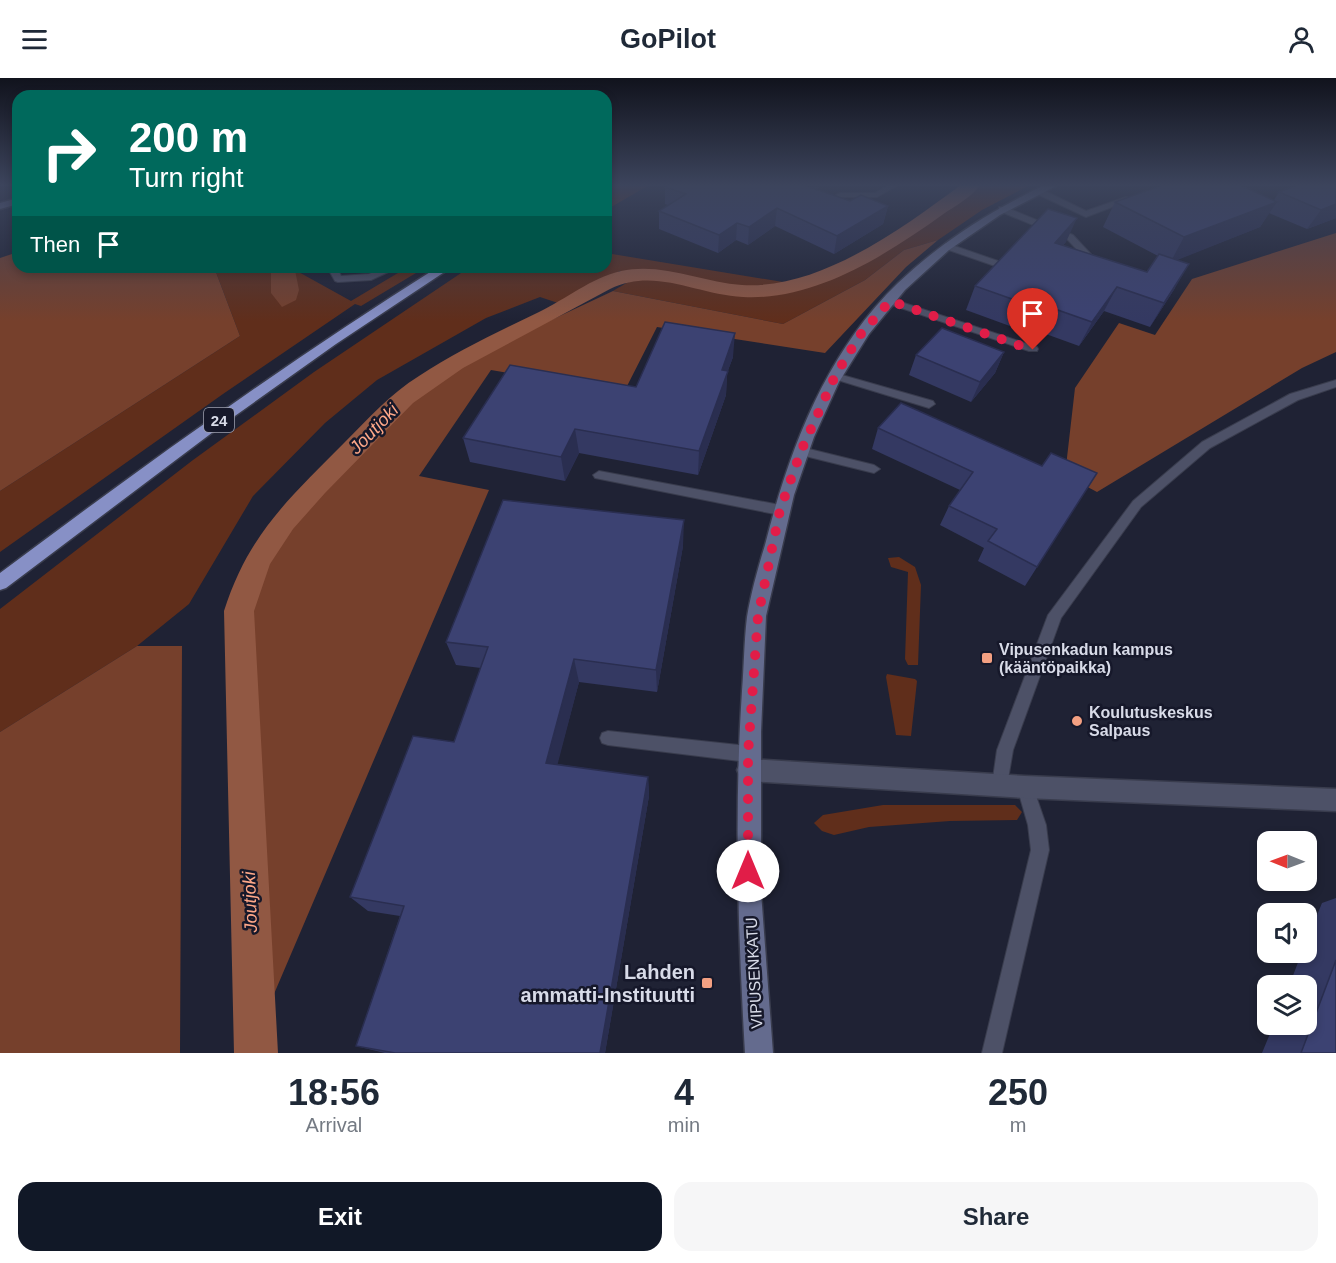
<!DOCTYPE html>
<meta charset="utf-8">
<style>
:root{--surface:#fff;--page:#f6f6f7;--text:#1f2937;--muted:#747a83;--accent:#111827}
body{margin:0;font-family:Helvetica,sans-serif;background:var(--page);color:var(--text);height:100vh;display:flex;flex-direction:column;font-size:22px;white-space:nowrap}
*{box-sizing:border-box;margin:0}
p{font-size:20px;color:var(--muted)}
.icon{flex:none;width:33px;height:33px;fill:none;stroke:currentColor;stroke-width:2;stroke-linecap:round;stroke-linejoin:round}
.map{position:relative;height:975px;overflow:hidden}
.details{display:flex;flex-direction:column;background:var(--surface);flex:1}
.details>*{flex:none}
.hud{position:absolute;left:12px;top:12px;width:600px;height:183px;border-radius:18px;box-shadow:0 3px 9px #0003;background:#00695c;color:#fff;overflow:hidden}
.needle{width:39px;rotate:271deg}
.buttons{position:absolute;left:1257px;top:753px;display:grid;gap:12px}
.buttons a{display:grid;place-items:center;width:60px;height:60px;border-radius:12px;background:var(--surface);box-shadow:0 3px 9px #0003;font-size:30px}
.pin{position:absolute;display:grid;place-items:center;width:51px;height:51px;color:#fff;margin:-62px -26px;border-radius:50% 50% 50% 0;rotate:-45deg;box-shadow:0 0 6px #0007}
.pin .icon{rotate:45deg}
.me{position:absolute;width:66px;margin:-33px;rotate:0deg;stroke-linejoin:round;filter:drop-shadow(0 0 4px #0008)}
.turn{display:flex;align-items:center;gap:21px;height:126px;padding:0 18px;font-size:27px}
.turn .icon{width:78px;height:78px;stroke-width:2.5}
.turn b{display:block;font-size:42px;line-height:51px}
.then{display:flex;align-items:center;height:57px;padding:0 18px;background:#0003;gap:12px;font-size:22px}
.eta{display:flex;justify-content:space-evenly;align-items:center;height:102px;text-align:center}
.eta b{font-size:36px;font-weight:800;line-height:42px}
.primary-button{display:flex;gap:12px;margin-top:auto;padding:12px 18px}
.primary-button a{flex:1;height:69px;border-radius:18px;background:var(--accent);color:#fff;font-size:24px;font-weight:800;line-height:69px;text-align:center}
.primary-button a+a{background:var(--page);color:var(--text)}
header{display:flex;justify-content:space-between;align-items:center;height:78px;padding:0 18px;background:var(--surface);font-size:27px;font-weight:800}
.map>svg:first-child{display:block}
.green{fill:#602e1b}
.forest{fill:#76402c}
.lines{fill:none;stroke-linecap:round;stroke-linejoin:round}
.canal{fill:#915843;fill-rule:evenodd}
.lane-casing{stroke:#393c4d;stroke-width:2}
.street-casing{stroke:#393c4d;stroke-width:3}
.secondary-casing{stroke:#393c4d;stroke-width:3}
.highway-casing{stroke:#393c4d;stroke-width:3}
.lane{fill:#4d5167;fill-rule:evenodd}
.street{fill:#4d5167;fill-rule:evenodd}
.secondary{fill:#646b8e;fill-rule:evenodd}
.highway{fill:#8790c6;fill-rule:evenodd}
.wall{fill:#343962}
.shaded-wall{fill:#2a2e50}
.building{fill:#3c4272;stroke:#2a2e50;stroke-width:1.5}
.route{stroke:#e11d48;stroke-width:10;stroke-dasharray:0 18}
.poi-dot{fill:#f3a082;stroke:#16182a;stroke-width:2}
.labels{text-anchor:middle;dominant-baseline:central;stroke-width:5;stroke-linejoin:round;paint-order:stroke}
.shield{fill:#16182a;stroke:#9ea0af;stroke-width:1.5}
.shield-label{font-size:15px;font-weight:bold;fill:#d8dbe8}
.poi-label{font-size:16px;font-weight:bold;fill:#d8dbe8;stroke:#16182a;text-anchor:start}
.street-label{font-size:16px;fill:#d8dbe8;stroke:#16182a}
.water-label{font-size:18px;font-style:italic;fill:#ffa889;stroke:#16182a}
.near-poi-label{font-size:20px;font-weight:bold;fill:#d8dbe8;stroke:#16182a;text-anchor:end}
</style>
<header><svg class="icon" aria-label="menu" viewBox="0 0 24 24"><path d="M4 6h16M4 12h16M4 18h16"/></svg>GoPilot<svg class="icon" aria-label="person" viewBox="0 0 24 24"><circle cx="12" cy="8" r="4"/><path d="M4 21q1-7 8-7t8 7"/></svg></header>
<div class="map">
<svg width="1336" height="975" viewBox="0 0 1336 975">
<rect width="100%" height="100%" fill="#1f2234"/>
<path class="green" d="M606,106H651L606,132Z
M983,106H1032L982,132L938,162L904,172L865,202L783,246L613,213C618,210 624,206 629,204C663,192 732,221 774,217C837,211 931,143 983,106Z
M606,175L789,205L743,209L655,194L620,193L558,225L540,219L486,240L377,302L325,345L253,418L189,526L137,568L0,654V531L193,382L314,294L470,189H606Z
M214,189H282L295,192L351,223L408,189H426L361,228L355,226L223,316L0,474V413L240,258Z
M899,479L915,489L921,507L918,587H908L905,581L908,494L891,489L888,480Z
M887,596L915,601L917,603L911,658L896,657L886,599Z
M883,727H1015L1022,734L1017,742L950,743L869,749L834,757L822,753L814,745L823,737Z"/>
<path class="forest" d="M1336,155V274L1302,290L1097,414L1065,397L1075,310L1119,245L1155,257L1192,201Z
M938,162L906,189L825,275L657,249L624,314L491,292L419,398L489,412L271,923L253,543L255,515L277,464L299,437L402,332L436,305L498,267L613,213L783,246L865,202L904,172Z
M18,174V189H214L240,258L0,413V180Z
M271,191L295,192L299,212L296,222L282,229L271,215Z
M137,568H182L180,975H0V654Z"/>
<g class="lines">
<path class="canal" d="M962,106H981C972,119 955,128 942,137C886,177 815,223 743,219C696,217 656,189 610,211L463,290L413,325L325,415L293,451L270,486L254,533L278,975H234L224,533C249,455 289,421 344,365C368,341 390,316 419,298C457,273 498,254 539,234C566,221 591,200 621,193C662,184 701,204 742,207C819,212 903,150 962,106Z"/>
<defs>
<path id="lane" d="M890,106H900L877,119H840L836,117L840,115H875Z
M1035,111H1041L1086,133L1126,119L1133,121L1086,139L1035,115Z
M999,129H1005L1073,157L1101,187L1093,189L1067,161L999,133Z
M946,165L1001,184L1003,186L995,188L943,170L942,168Z
M327,189H337L341,198L369,196L386,189H399L371,202L338,204L335,203Z
M889,220L1037,269L1038,271L1037,273H1029L886,225V221Z
M835,295L933,323L935,326L929,330L831,300V296Z
M1336,302V309L1298,322L1210,370L1141,429L1061,540L1013,672L1006,713L1000,715L994,713L992,707L997,672L1048,537L1133,423L1202,364L1290,316Z
M801,369L874,387L880,391L874,395L797,376L795,373L797,370Z
M599,393L780,427L786,432L780,437L595,400L593,397Z
M608,653L748,668L754,671L756,676L754,681L748,684L608,667L602,665L600,660L602,655Z
M1025,701L1031,703L1033,709L1046,747L1049,772L1002,975H982L1031,772L1028,747L1017,709L1019,703Z"/>
<path id="street" d="M748,681L1025,698L1336,711V733L1025,720L748,703L740,699L737,692L740,685Z"/>
<path id="secondary" d="M1046,106H1060L1000,137L949,172L905,212L869,256L839,304L814,359L794,417L766,538L761,654V814L773,975H745C738,852 734,736 742,613C744,589 744,564 747,539C751,515 758,490 765,467C789,372 826,274 898,205C946,160 988,135 1046,106Z
M18,120V126L0,131V125Z"/>
<path id="highway" d="M438,189H452L336,266L225,345L6,510L0,512V495C143,388 287,284 438,189Z"/>
</defs>
<use href="#lane" class="lane-casing"/>
<use href="#street" class="street-casing"/>
<use href="#secondary" class="secondary-casing"/>
<use href="#highway" class="highway-casing"/>
<use href="#lane" class="lane"/>
<use href="#street" class="street"/>
<use href="#secondary" class="secondary"/>
<use href="#highway" class="highway"/>
</g>
<path class="wall" d="M823,106L816,111L850,123L888,128L883,146L834,176L775,148L748,167L736,162L718,175L659,151V133L668,127L665,126V109Z
M1300,106L1336,140L1307,151L1269,135L1260,149L1176,182L1175,210L1150,249L1104,233L1079,268L1021,247L1018,251L966,232L975,208L1066,164L1063,167L1147,194L1158,178L1103,149L1115,124L1274,122L1279,114Z
M1004,274L995,295L971,324L909,297L916,277Z
M733,279L727,295L726,317L698,397L579,375L565,403L470,384L463,360Z
M878,350L1042,388L1097,395L1025,508L978,483L984,470L940,447L949,428L960,412L872,371Z
M683,468L657,614L579,604L557,686L648,699L649,718L605,975H385L356,968L400,838L368,833L350,819L454,664L481,590L456,587L446,564Z
M1336,820V975H1262L1274,946H1306V908H1289L1302,874H1306V864L1322,825Z"/>
<path class="shaded-wall" d="M801,106H823L798,124Z
M1277,124L1260,149L1170,185L1184,159Z
M1336,126V140L1307,151L1321,132Z
M888,128L883,146L834,176L837,158Z
M777,130L775,148L748,167L749,149Z
M1077,140L1066,164L1045,188L1055,165Z
M737,145L736,162L718,175L719,157Z
M1189,186L1175,210L1150,249L1164,225Z
M1117,209L1104,233L1079,268L1092,244Z
M1032,223L1021,247L1018,251L1029,227Z
M735,255L733,279L727,295L726,317L698,397L699,373L722,292Z
M1004,274L995,295L971,324L980,304Z
M575,351L579,375L565,403L561,379Z
M684,442L683,468L657,614L656,592Z
M574,581L579,604L553,704L546,685Z
M648,699L649,718L605,975H600Z"/>
<path class="building" d="M669,106H801L850,123L861,117L888,128L837,158L777,130L749,149L737,145L719,157L659,133L686,116L665,109Z
M1165,106H1238L1277,124L1184,159L1115,124Z
M1300,106H1336V126L1321,132L1279,114Z
M1048,131L1077,140L1055,165L1147,194L1159,176L1189,186L1164,225L1117,209L1092,244L1032,223L1029,227L975,208Z
M665,244L735,255L722,292L728,293L699,373L575,351L561,379L463,360L510,287L636,309Z
M942,250L1004,274L980,304L916,277Z
M901,325L1042,388L1051,375L1097,395L1037,489L988,463L997,451L949,428L973,394L878,350Z
M503,422L684,442L656,592L574,581L546,685L648,699L600,975H395L356,968L404,828L350,819L413,658L454,664L488,569L446,564Z
M1336,882V975H1301Z"/>
<linearGradient id="sky" x2="0" y2="1"><stop stop-color="#11131d"/><stop offset="0.44" stop-color="#3c445c"/><stop offset="1" stop-color="#3c445c" stop-opacity="0"/></linearGradient>
<rect width="1336" height="243" fill="url(#sky)"/>
<g class="lines">
<path class="route" d="M748,793V676L758,538L780,432L801,373L835,298L860,257L890,223L1033,272"/>
</g>
<g class="poi-dot">
<rect x="981" y="574" width="12" height="12" rx="3"/>
<circle cx="1077" cy="643" r="6"/>
<rect x="701" y="899" width="12" height="12" rx="3"/>
</g>
<g class="labels">
<rect class="shield" x="204" y="330" width="30" height="24" rx="4.5"/>
<g class="shield-label">
<text x="219" y="342">24</text>
</g>
<g class="poi-label">
<text x="999" y="571">Vipusenkadun kampus<tspan x="999" dy="18">(kääntöpaikka)</tspan></text>
<text x="1089" y="634">Koulutuskeskus<tspan x="1089" dy="18">Salpaus</tspan></text>
</g>
<g class="street-label">
<text transform="translate(754 895) rotate(-93)">VIPUSENKATU</text>
</g>
<g class="water-label">
<text transform="translate(374 351) rotate(-46)">Joutjoki</text>
<text transform="translate(250 824) rotate(-92)">Joutjoki</text>
</g>
<g class="near-poi-label">
<text x="695" y="894">Lahden<tspan x="695" dy="23">ammatti-Instituutti</tspan></text>
</g>
</g>
</svg>
<div class="buttons">
<a><svg class="needle" viewBox="-14 -14 28 28"><path d="M0-13l5 13h-10z" fill="#e53935"/><path d="M0 13l5-13h-10z" fill="#747a83"/></svg></a>
<a><svg class="icon" aria-label="sound" viewBox="0 0 24 24"><path d="M4 9h4l5-4v14l-5-4H4zM17 9q2 3 0 6"/></svg></a>
<a><svg class="icon" aria-label="layers" viewBox="0 0 24 24"><path d="M12 4l9 5-9 5-9-5zM3 14l9 5 9-5"/></svg></a>
</div>
<div class="pin" style="left:1033px;top:272px;background:#d93025"><svg class="icon" aria-label="arrive" viewBox="0 0 24 24"><path d="M6 21V4h12l-3 4 3 4H6"/></svg></div>
<svg class="me" style="left:748px;top:793px" viewBox="-20 -20 40 40"><circle r="19" fill="#fff"/><path d="M0-13L10 11 0 6-10 11z" fill="#e11d48"/></svg>
<div class="hud">
<div class="turn"><svg class="icon" aria-label="right" viewBox="0 0 24 24"><path d="M7 20v-9h11M14 6l5 5-5 5"/></svg><div><b>200 m</b>Turn right</div></div>
<div class="then">Then<svg class="icon" aria-label="arrive" viewBox="0 0 24 24"><path d="M6 21V4h12l-3 4 3 4H6"/></svg></div>
</div>
</div>
<section class="details">
<div class="eta">
<div><b>18:56</b><p>Arrival</p></div>
<div><b>4</b><p>min</p></div>
<div><b>250</b><p>m</p></div>
</div>
<div class="primary-button"><a>Exit</a><a>Share</a></div>
</section>
